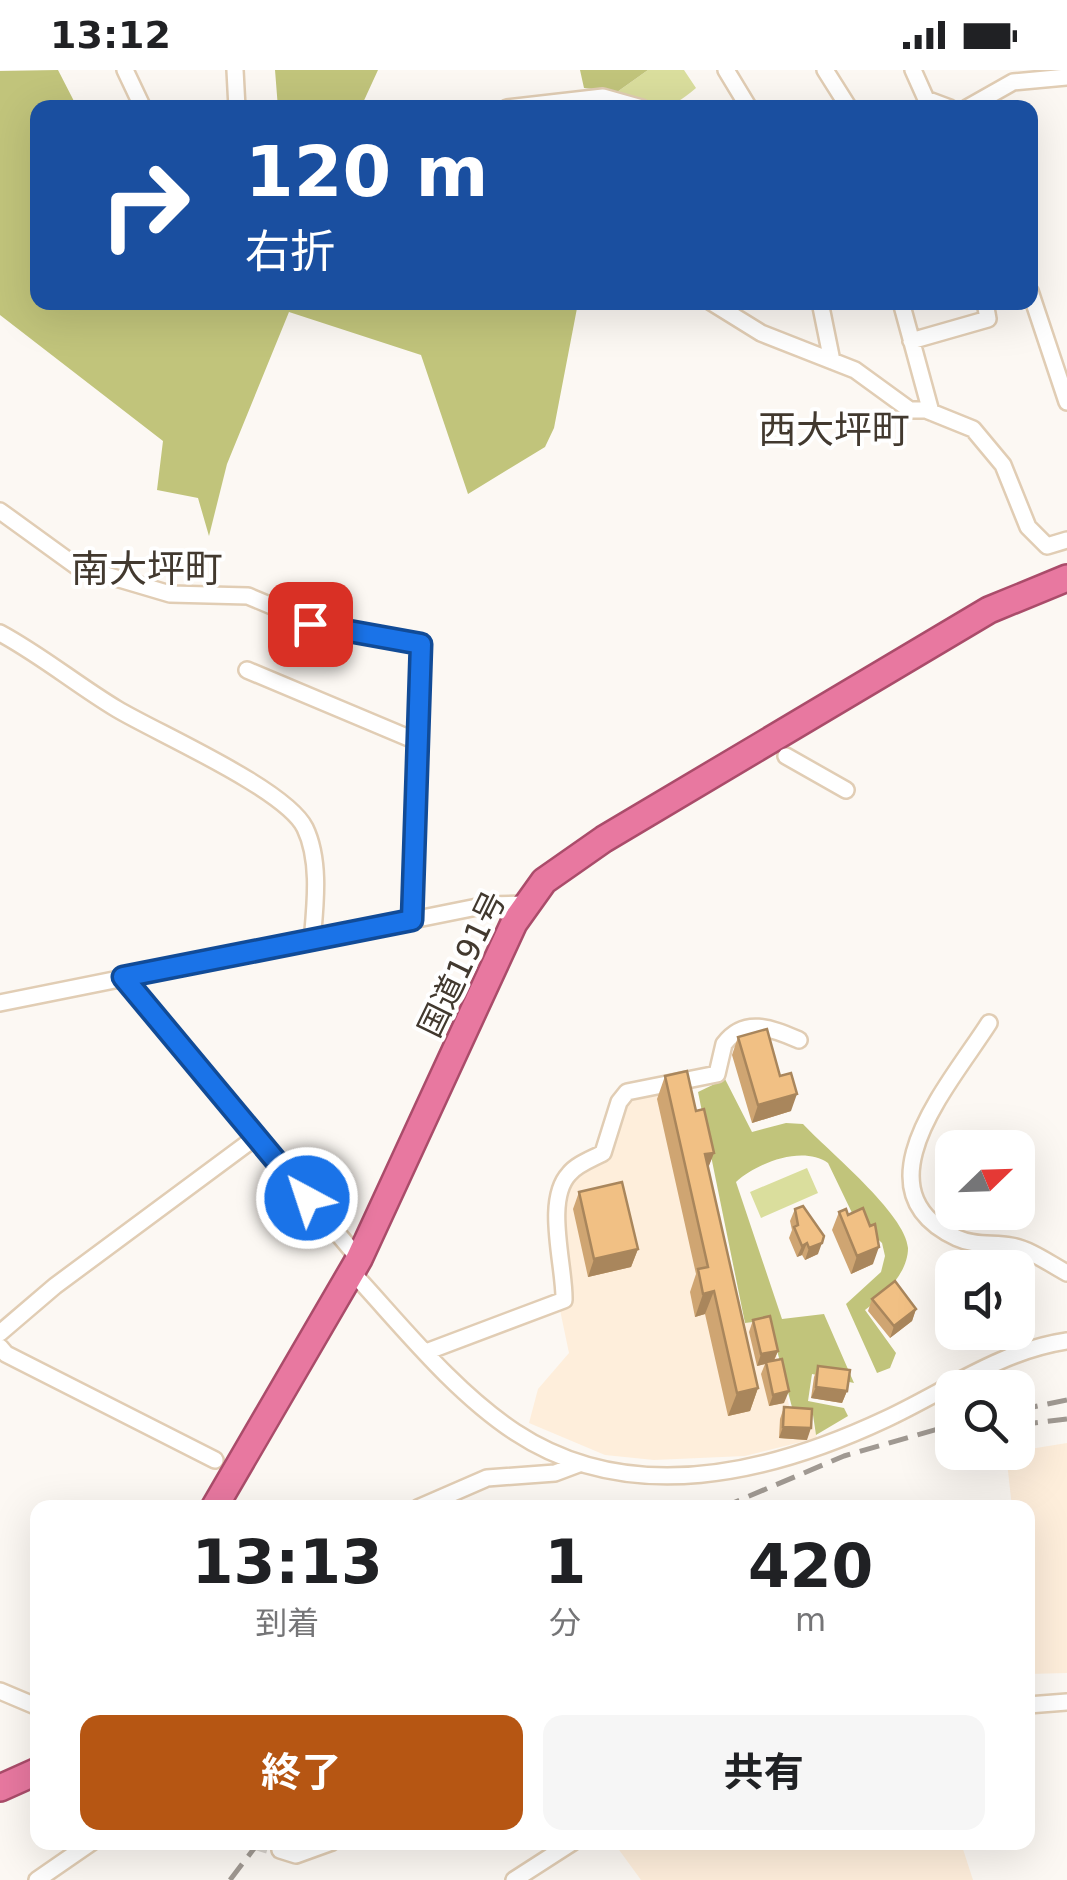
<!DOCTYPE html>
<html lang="ja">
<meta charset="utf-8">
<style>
:root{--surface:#fff;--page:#f6f6f6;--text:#202124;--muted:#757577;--accent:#b65613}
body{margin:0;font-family:"DejaVu Sans","Noto Sans JP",sans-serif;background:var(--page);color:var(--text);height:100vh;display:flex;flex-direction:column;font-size:38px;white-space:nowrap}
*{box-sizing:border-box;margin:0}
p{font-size:32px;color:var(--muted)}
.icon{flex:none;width:55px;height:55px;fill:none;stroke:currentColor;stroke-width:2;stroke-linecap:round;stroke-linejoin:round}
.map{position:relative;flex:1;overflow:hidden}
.sheet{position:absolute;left:30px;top:1430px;width:1005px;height:350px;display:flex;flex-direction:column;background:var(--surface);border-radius:20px;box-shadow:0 10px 40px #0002}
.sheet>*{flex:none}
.hud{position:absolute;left:30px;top:30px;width:1008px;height:210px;border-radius:20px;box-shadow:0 10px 40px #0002;background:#1a4fa0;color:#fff;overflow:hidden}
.needle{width:65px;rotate:67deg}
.fabs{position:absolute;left:935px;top:1060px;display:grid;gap:20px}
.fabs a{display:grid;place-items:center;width:100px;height:100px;border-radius:20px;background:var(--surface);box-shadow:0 10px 40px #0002;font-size:50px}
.pin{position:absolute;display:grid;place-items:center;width:85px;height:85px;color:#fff;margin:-42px;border-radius:20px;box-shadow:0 5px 15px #0006}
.me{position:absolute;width:110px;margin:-55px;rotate:320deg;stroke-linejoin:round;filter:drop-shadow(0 0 8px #0008)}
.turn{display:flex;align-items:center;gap:35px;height:210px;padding:0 50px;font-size:45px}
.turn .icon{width:130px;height:130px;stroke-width:2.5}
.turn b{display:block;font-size:70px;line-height:85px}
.eta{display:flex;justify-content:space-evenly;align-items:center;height:170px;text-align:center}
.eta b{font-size:60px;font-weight:700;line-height:70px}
.action{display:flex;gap:20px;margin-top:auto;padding:20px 50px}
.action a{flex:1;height:115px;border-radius:20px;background:var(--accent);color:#fff;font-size:40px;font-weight:700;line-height:115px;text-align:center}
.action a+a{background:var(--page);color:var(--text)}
.status{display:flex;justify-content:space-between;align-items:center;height:70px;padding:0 50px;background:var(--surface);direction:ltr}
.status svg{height:28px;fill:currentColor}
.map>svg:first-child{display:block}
.built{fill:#feeedb}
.green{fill:#dade9d}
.forest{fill:#c1c47b}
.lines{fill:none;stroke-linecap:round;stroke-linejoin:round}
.minor-tunnel{stroke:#d7d2cc;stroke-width:15;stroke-dasharray:15 8;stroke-linecap:butt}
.minor-casing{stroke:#e1cdb4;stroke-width:20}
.trunk-casing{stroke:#aa4c6a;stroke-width:30}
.minor{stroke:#fff;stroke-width:15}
.trunk{stroke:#e878a0;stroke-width:25}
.rail{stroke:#a09992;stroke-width:5;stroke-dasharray:20 10;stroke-linecap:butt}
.wall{fill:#cfa572}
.shaded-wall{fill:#a9865c}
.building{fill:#f1c084;stroke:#a9865c;stroke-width:2.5}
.route-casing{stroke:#114b97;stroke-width:25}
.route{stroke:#1a73e8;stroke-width:18}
.labels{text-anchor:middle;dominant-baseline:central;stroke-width:8;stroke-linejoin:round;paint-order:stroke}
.street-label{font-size:32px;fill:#42392f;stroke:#fff}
.quarter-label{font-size:38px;fill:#42392f;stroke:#fff}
</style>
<div class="status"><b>13:12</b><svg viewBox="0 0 49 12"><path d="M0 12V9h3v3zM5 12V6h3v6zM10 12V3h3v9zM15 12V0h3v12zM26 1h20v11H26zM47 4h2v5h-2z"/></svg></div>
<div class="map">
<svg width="1067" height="1810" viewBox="0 0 1067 1810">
<rect width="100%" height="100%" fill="#fcf8f3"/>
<path class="built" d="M654,1021L692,1037L744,1253L768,1252L791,1343L811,1347L817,1368L745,1386L654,1390L605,1385L529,1353L538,1319L569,1283L560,1240L572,1232L562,1162L572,1109L614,1058L632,1027Z
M1067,1373V1603L1028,1604V1438L1012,1437L1006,1383Z
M614,1773H961L973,1810H641Z"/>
<path class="green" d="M648,0H684L696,18C663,47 655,35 617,22Z
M807,1098L818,1123L761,1148L750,1122Z"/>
<path class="forest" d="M58,0L77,37L38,38V232L578,233L554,358L545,377L468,424L421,285L289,242L227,394L209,466L198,428L157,420L163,371L0,245V1Z
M275,0H378L361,37L278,38Z
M580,0H648L617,22L584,18Z
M725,1009L752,1062L786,1053L803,1054C827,1080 906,1144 908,1178C908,1204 883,1226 865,1240L896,1283L890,1298L877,1303L846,1234L881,1202L885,1186L882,1173L854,1147L828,1093C802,1075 757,1093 736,1112L782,1249L824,1244L854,1313L812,1304L808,1331L844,1338L848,1346L816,1365L813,1345L793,1341L769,1250L745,1253L698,1022Z"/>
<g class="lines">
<path class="minor-tunnel" d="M254,1772L280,1780"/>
<defs>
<path id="minor" d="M125,0L143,38
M235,0L237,38
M726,0L749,38
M825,0L849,38
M913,0L926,29L950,38
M507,38L603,27L642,38
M967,38L1013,12L1067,7
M1030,221L1067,332
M711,232L761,263L855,300L910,340H926L973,359L1003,395L1028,457L1047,476L1067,470
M820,232L832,291
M901,232L931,342
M911,271L988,249L985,232
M0,441L76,496L99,503L170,524L248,526L329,560L421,574L412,849
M0,563C41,585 77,615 117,639C157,663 286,719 305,758C321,791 315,837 312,872
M247,600L416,671
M786,686L846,720
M123,907L359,1189
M0,933L487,835L525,834
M989,953C951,1013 854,1120 957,1168C974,1176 993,1173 1011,1176C1030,1179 1050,1194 1067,1203
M352,1202C402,1256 453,1321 515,1362C630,1438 771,1403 886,1349C946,1321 1000,1281 1067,1271
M0,1263L55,1216L256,1067
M0,1277L6,1284L215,1390
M426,1282L564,1230C565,1197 544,1131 569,1104C577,1094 592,1089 603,1083L619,1032L627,1022L717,1004L724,974C745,946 773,959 799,970
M418,1438L487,1408L555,1403L579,1394
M0,1621L38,1637
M1028,1635L1067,1632
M280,1780L296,1785L332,1772
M37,1810L92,1772
M514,1810L573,1772"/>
<path id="trunk" d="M214,1438L359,1189L514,853L544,811L604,769L989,540L1067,508
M0,1718L38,1701"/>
</defs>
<use href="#minor" class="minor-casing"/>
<use href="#trunk" class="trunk-casing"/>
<use href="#minor" class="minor"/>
<use href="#trunk" class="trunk"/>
<path class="rail" d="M1018,1340L1067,1330
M1018,1355L1067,1349
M721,1438L844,1386L952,1355
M230,1810L259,1772"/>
</g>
<path class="wall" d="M738,967L780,1006L791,1041L752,1053L732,985Z
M665,1006L714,1083L708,1097L758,1318L750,1341L728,1346L705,1244L695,1247L690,1222L696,1204L657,1029Z
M579,1122L638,1179L631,1197L588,1207L573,1139Z
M795,1139L818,1184L805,1190L802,1185L797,1187L789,1168L792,1160L790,1151Z
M839,1142L873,1194L851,1204L832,1160Z
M872,1229L916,1239L912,1251L890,1268L868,1241Z
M753,1250L778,1281L774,1291L784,1333L769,1336L761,1304L765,1294L757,1296L749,1262Z
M818,1296L847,1321L842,1333L811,1328L814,1307Z
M784,1337L807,1370L779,1368L780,1349Z"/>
<path class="shaded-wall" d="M797,1024L791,1041L752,1053L758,1035Z
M714,1083L705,1106V1084Z
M807,1173L802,1185L797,1187L802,1176Z
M822,1173L818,1184L805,1190L809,1178Z
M879,1177L873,1194L851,1204L857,1186Z
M638,1179L631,1197L588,1207L594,1189Z
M714,1221L705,1244L695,1247L703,1224Z
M916,1239L912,1251L890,1268L894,1256Z
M778,1281L773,1292L757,1296L761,1284Z
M816,1317L847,1321L842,1333L811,1328Z
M758,1318L750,1341L728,1346L737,1323Z
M789,1321L784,1333L769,1336L773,1325Z
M783,1357L811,1358L807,1370L779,1368Z"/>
<path class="building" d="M767,959L780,1006L791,1003L797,1024L758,1035L738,967Z
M687,1001L696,1041L704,1039L714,1083L705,1084L758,1318L737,1323L714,1221L703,1224L698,1199L708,1197L665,1006Z
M622,1112L638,1179L594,1189L579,1122Z
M803,1136L824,1166L822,1173L809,1178L807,1173L802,1176L794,1157L798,1155L795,1139Z
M863,1138L870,1156L875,1154L879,1177L857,1186L839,1142L846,1139L848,1145Z
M895,1211L916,1239L894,1256L872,1229Z
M770,1246L778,1281L761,1284L753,1250Z
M782,1289L789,1321L773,1325L766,1292Z
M818,1296L850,1300L847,1321L816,1317Z
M784,1337L812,1339L811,1358L783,1357Z"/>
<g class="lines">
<defs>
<path id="route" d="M307,1128L123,907L412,850L421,574L310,554"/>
</defs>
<use href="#route" class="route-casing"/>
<use href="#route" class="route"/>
</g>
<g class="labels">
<g class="street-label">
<text transform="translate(462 894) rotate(-64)">国道191号</text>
</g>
<g class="quarter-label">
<text x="834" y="360">西大坪町</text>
<text x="147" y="499">南大坪町</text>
</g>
</g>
</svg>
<div class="fabs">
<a><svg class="needle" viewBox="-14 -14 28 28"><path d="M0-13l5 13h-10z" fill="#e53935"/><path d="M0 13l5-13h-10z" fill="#757577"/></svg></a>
<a><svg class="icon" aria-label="sound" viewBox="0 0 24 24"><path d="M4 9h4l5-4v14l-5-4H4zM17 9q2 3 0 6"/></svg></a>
<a><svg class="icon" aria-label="search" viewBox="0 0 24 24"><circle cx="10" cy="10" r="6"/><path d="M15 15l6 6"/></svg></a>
</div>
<div class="pin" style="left:310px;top:554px;background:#d93025"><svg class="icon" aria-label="arrive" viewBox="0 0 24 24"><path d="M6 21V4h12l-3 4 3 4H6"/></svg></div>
<svg class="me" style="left:307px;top:1128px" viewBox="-20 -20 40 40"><circle r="17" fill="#1a73e8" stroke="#fff" stroke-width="3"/><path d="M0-11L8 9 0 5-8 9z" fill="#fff"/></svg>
<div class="hud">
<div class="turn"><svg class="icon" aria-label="right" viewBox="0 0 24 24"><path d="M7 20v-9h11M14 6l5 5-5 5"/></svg><div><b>120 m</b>右折</div></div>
</div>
<section class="sheet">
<div class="eta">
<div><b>13:13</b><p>到着</p></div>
<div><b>1</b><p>分</p></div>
<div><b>420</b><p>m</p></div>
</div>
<div class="action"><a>終了</a><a>共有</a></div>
</section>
</div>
